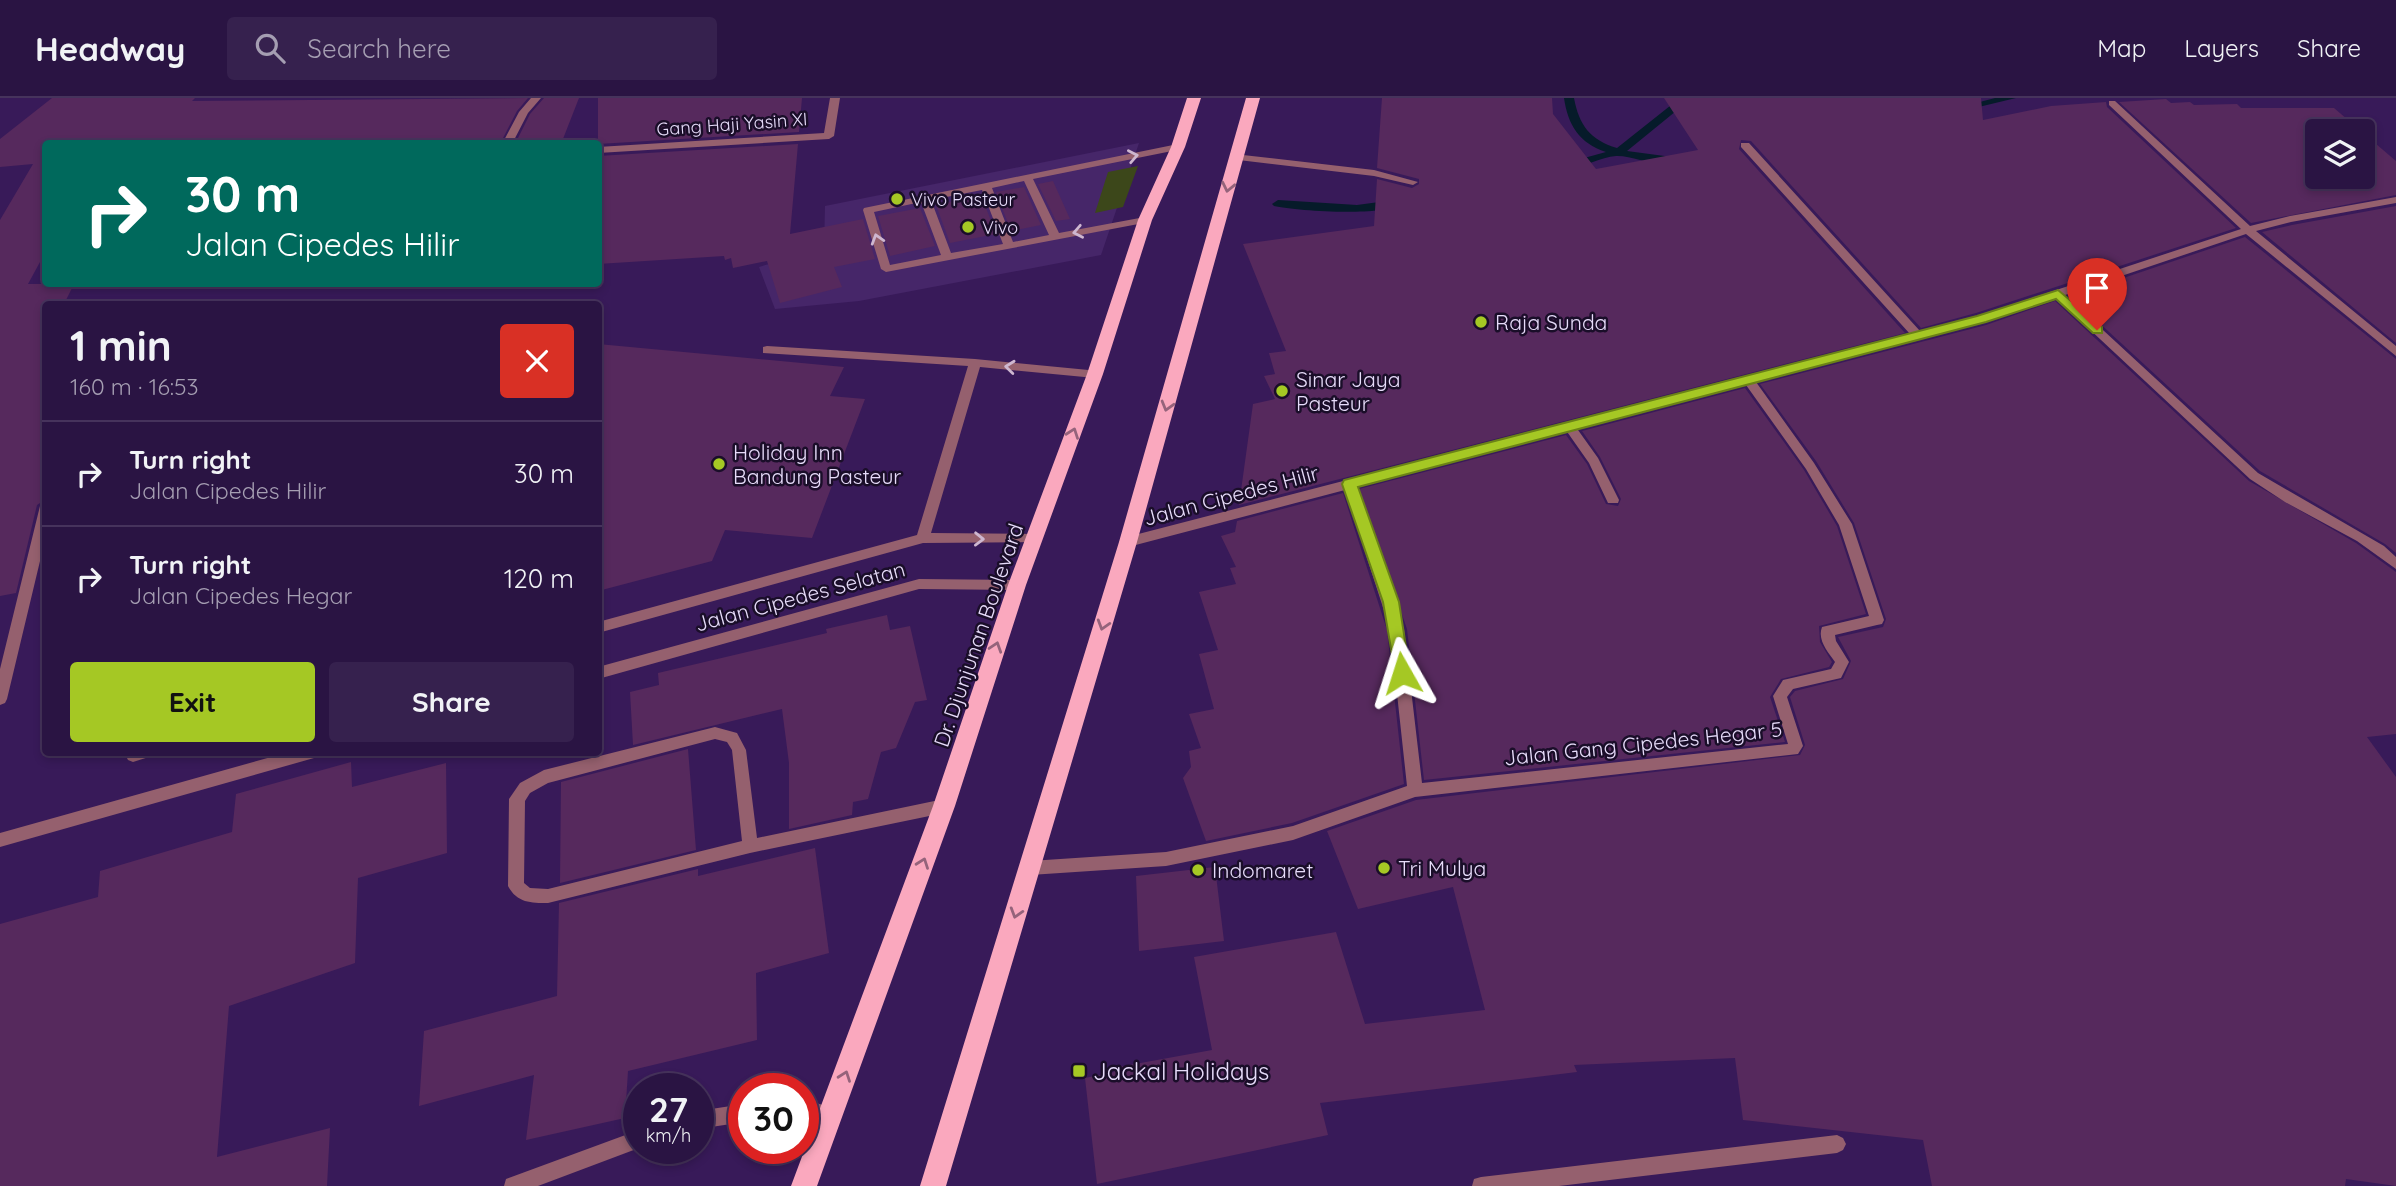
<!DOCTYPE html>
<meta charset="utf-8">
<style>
:root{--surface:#2a1443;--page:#36214e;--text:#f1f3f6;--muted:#a59eb2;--line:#46335c;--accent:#a5c824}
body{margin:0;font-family:Quicksand,sans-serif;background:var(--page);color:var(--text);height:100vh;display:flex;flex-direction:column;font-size:26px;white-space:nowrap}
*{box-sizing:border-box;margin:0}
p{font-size:23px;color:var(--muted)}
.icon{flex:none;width:38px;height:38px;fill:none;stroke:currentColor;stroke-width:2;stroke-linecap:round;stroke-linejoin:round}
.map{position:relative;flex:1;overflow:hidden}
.details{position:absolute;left:42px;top:203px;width:560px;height:455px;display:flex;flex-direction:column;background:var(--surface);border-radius:7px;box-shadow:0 4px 10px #0003,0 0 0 2px var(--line)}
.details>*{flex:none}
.top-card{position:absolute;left:42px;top:42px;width:560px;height:147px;border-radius:7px;box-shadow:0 4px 10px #0003,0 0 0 2px var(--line);background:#00695c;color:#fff;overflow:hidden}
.controls{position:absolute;left:2305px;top:21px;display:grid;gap:14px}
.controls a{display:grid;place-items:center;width:70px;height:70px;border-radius:7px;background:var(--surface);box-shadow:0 4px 10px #0003,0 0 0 2px var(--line);font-size:35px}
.speed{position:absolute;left:623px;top:975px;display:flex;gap:14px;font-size:35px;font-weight:700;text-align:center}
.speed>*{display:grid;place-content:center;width:91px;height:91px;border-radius:50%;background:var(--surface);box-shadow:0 4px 10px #0003,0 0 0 2px var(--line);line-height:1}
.speed small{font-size:18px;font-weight:400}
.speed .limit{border:10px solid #d22;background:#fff;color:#111}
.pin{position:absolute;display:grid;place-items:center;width:60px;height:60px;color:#fff;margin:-72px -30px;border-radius:50% 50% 50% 0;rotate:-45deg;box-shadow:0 0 7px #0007}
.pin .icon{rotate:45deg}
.me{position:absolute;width:77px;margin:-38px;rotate:354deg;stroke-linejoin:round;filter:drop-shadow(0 0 5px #0008)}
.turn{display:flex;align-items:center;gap:24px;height:147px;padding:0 28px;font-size:32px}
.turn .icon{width:91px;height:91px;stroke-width:2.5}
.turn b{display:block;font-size:49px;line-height:60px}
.round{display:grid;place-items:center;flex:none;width:74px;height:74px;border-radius:7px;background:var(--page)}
.head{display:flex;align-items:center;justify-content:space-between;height:119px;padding:0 28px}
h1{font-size:42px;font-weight:800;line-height:52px}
.button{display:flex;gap:14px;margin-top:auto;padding:14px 28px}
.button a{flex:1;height:80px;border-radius:7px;background:var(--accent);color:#111;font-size:28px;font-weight:800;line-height:80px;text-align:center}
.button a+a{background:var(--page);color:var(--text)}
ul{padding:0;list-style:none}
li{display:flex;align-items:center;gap:21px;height:105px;padding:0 28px;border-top:2px solid var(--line)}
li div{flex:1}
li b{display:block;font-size:26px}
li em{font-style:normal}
header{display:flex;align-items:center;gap:42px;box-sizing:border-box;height:98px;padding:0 35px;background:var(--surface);border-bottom:2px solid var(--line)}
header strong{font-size:33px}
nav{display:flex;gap:38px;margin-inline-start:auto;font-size:24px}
.search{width:490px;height:63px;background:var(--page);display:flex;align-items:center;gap:18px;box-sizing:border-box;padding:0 24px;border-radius:7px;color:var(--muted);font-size:26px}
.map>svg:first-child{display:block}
.built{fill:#462669}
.green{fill:#3c471a}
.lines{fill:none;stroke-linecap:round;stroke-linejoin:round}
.stream{fill:#061b2a;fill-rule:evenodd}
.building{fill:#56295d}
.service{fill:#95606e;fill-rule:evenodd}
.minor{fill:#95606e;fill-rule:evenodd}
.tertiary{fill:#95606e;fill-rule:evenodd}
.trunk{fill:#faa8be;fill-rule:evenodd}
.oneway{stroke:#ceb7d0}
.oneway2{stroke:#95637b}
.route{fill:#a5c824;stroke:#6b8217;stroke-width:2}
.poi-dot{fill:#a5c824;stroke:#1a0e29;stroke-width:2.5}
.labels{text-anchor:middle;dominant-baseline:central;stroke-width:5;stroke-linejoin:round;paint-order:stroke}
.far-street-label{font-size:18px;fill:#e7dcfa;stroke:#1a0e29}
.far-poi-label{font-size:18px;fill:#e7dcfa;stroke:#1a0e29;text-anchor:start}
.poi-label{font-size:21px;fill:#e7dcfa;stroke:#1a0e29;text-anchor:start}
.street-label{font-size:21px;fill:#e7dcfa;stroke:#1a0e29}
.near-poi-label{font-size:24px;fill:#e7dcfa;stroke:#1a0e29;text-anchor:start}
</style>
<header>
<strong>Headway</strong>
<div class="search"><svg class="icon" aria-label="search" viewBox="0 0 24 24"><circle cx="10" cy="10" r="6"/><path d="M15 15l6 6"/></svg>Search here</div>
<nav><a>Map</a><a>Layers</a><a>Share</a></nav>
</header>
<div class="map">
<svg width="2396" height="1088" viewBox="0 0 2396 1088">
<rect width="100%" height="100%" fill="#381a59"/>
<path class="built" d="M1139,45L1101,157L859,203L775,211L759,169L824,150L825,108Z"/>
<path class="green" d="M1138,68L1123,109L1095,115L1108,74Z"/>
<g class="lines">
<path class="stream" d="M1564,0H1574C1579,27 1590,42 1617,50L1680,0H1692L1627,53L1672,59L1678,62C1662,73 1634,57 1616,58C1599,59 1583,71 1566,69V65L1606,54C1579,45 1568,27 1564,0Z
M1995,0H2016L1962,13L1957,10Z
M1278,102L1357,107L1394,102L1400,106C1382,119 1297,113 1274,108L1272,106Z"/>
</g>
<path class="building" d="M52,0H195L192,3L528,0L517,13L500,46H46V153L28,186H46V189L74,186L64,206H46V401L37,407L16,495L0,498V122L33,66L0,69V41Z
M544,0H579L561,46H515L530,16Z
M598,0H802L799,34L598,46Z
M1382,0H1552L1553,16L1596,71L1698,52L1664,0H1981L1983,22L2051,8L2106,4L2107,9L2236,130L1976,215L1921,230L1751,43L1741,42L1739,51L1905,235L1239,407L1253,306L1275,301L1264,278L1275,276L1269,255L1286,253L1243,146L1374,128L1377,81L1412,90L1419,86V81L1377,70Z
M2166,1L2171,5L2190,4L2194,7L2237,6L2241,10H2334L2361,33H2317V79H2362V34L2396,63V97L2251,125L2119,4Z
M798,46L790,136L863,121L875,161L834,169L842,189L780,205L767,163L733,170L731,160L725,162L724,158L598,166V58Z
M1053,83L1070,121L1056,123L1038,86Z
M1024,89L1041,127L1011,133L996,94Z
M981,97L996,136L950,145L936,107Z
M2396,108V245L2262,134L2292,127Z
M920,110L935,148L890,158L878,118Z
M2245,139L2396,261V455L2385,446L2260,373L2070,198Z
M2055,203L2249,383L2356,445L2396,474V636L2367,639L2396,679V1088L2346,1081L2345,1088H1932L1923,1042L1743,1022L1735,960L1574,967L1577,974L1320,1005L1328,1037L1097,1086L1085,980L1114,974L1113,970L1212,952L1194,859L1336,834L1365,926L1485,912L1453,789L1358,811L1327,733L1416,702L1800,657L1805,647L1790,599L1795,593L1843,581L1851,563L1838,539L1883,529L1886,521L1854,425L1816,363L1760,286L1986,227Z
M598,246L844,269L830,298L865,301L812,440L725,432L712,463L598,493Z
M1745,290L1804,372L1837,428L1866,516L1819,528L1820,544L1832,564L1829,569L1781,581L1770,599L1785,644L1424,682L1407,531L1359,391L1566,337L1587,366L1606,406L1618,408L1621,401L1600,359L1582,333Z
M1343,395L1387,532L1404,686L1292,725L1206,743L1183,680L1191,669L1189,653L1201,650L1189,616L1214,611L1199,556L1218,552L1199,494L1236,486L1230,470L1236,469L1221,438L1235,434L1237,423Z
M887,517L890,532L910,528L927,602L915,604L896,650L881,654L868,701L853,704L852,717L789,731V665L782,611L633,647L630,594L659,587L658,575L827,535L826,531Z
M688,651L696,752L560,785L561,684Z
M351,664L352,689L446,665L447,755L358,780L355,865L229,908L217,1059L330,1030L327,1088H0V826L98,799L100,773L232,734L236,696Z
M815,750L829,855L756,875L757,942L628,973L625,1020L526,1042L534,977L419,1008L424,933L557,898L559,805L698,771V778Z
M1215,769L1224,843L1139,853L1136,778Z"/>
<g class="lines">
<path class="service" d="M1178,46L1182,47V51L1033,81L1059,135L1145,119L1150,122L1149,124L886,174L881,171L863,112L864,110ZM1024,83L1049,137L1013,144L992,90ZM982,92L1003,146L951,155L931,102ZM921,104L941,157L890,167L874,114Z
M1234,56L1374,72L1418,84L1413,87L1374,78L1230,61V57Z
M767,248L975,261L1099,273V279L1095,280L980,269L931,435L1035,436L1042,441L1040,444L923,445L598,535V524L917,437L968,268L763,255V249Z
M1569,324L1573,325L1598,360L1619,402L1618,405H1608L1589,365L1563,328Z
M46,403V438L7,601L5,605L0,607V571L40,408Z
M715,629L737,635L746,652L757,740L944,701L949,703L952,708L949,713L944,715L750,755L548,805C531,805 517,805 508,788L509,701L520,685L544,672ZM715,641L727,644L732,652L742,743L548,791L530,790L524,785L525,703L530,695L548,685Z
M127,654H154L152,658L133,664L128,662L126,658Z
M803,1001L836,1011L839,1017L836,1023L830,1026L803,1019Z
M744,1006V1024L698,1031V1013Z
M639,1032V1050L538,1088H504L506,1081Z
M1837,1037L1843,1040L1846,1046L1843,1052L1837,1055L1559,1088H1472L1474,1081L1481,1079Z"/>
<path class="minor" d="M531,0H541L528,15L512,46H502L519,14Z
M830,0H840L834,38L829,41L598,55V49L824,35Z
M2109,3H2115L2250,128L2290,118L2396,99V105L2291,124L2256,133L2396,248V258L2246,136L2065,197L2258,375L2384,448L2396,459V471L2357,443L2285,404L2250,381L2056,200L1985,224L1756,284L1814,365L1852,426L1884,522L1882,526L1877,527L1835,537L1836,543L1849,564L1841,580L1793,591L1787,599L1803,648L1798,656L1415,699L1293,742L1166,768L1030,777L1024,775L1022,770L1024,765L1030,763L1166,754L1293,728L1407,688L1390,531L1345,392L1128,449L1123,448L1121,444L1123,440L1910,236L1741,49V45H1749L1920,233L1977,218L2241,131L2109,7ZM1746,287L1806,371L1839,427L1869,518L1822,529C1817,542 1828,554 1835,564L1831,571L1783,582L1773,598L1788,646L1422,685L1404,531L1356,389Z"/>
<path class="tertiary" d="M919,481L1017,482L1024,487L1017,492L919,491L598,581V569Z
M289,654H321L319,658L314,660L0,749V735Z"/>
<path class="trunk" d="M1187,0H1201L1185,49L1152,122L1103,276L1026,487L955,708L817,1088H791L933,708L1008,487L1087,276L1138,122L1171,49Z
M1246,0H1260L1137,444L946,1088H920L1119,444Z"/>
</g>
<defs><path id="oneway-chevron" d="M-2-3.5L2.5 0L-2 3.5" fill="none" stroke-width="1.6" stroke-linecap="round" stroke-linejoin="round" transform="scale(1.75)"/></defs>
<g class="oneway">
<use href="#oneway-chevron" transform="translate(1133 58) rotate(-11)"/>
<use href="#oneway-chevron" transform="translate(1078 134) rotate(169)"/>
<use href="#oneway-chevron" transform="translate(877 141) rotate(-107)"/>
<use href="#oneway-chevron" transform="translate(1010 269) rotate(-174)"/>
<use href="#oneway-chevron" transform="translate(979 441) rotate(1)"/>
</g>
<g class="oneway2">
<use href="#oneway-chevron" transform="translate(1228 89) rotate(102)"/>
<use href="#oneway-chevron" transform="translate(1167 308) rotate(106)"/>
<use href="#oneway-chevron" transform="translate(1073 335) rotate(-70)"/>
<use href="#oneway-chevron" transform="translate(1103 527) rotate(107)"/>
<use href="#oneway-chevron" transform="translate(996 549) rotate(-72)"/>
<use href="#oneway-chevron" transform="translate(923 765) rotate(-70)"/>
<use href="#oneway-chevron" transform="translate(1016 815) rotate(107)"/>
<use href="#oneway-chevron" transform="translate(845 978) rotate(-70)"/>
</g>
<path class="route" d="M2058,192L2102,229V235H2093L2056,201L1986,224L1358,389L1399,504L1410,575L1407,580H1396L1383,504L1342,386L1344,382L1977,218Z"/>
<g class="poi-dot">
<circle cx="897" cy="101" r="7"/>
<circle cx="968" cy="129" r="7"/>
<circle cx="1481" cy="224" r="7"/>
<circle cx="1282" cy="293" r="7"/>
<circle cx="719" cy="366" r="7"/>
<circle cx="1384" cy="770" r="7"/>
<circle cx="1198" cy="772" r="7"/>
<rect x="1072" y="966" width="14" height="14" rx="3.5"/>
</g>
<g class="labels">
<g class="far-street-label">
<text transform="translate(732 26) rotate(-4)">Gang Haji Yasin XI</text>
</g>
<g class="far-poi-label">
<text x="911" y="101">Vivo Pasteur</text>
<text x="982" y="129">Vivo</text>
</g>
<g class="poi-label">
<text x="1495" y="224">Raja Sunda</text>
<text x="1296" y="281">Sinar Jaya<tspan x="1296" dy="24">Pasteur</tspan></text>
<text x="733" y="354">Holiday Inn<tspan x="733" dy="24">Bandung Pasteur</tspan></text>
<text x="1398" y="770">Tri Mulya</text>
<text x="1212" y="772">Indomaret</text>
</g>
<g class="street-label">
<text transform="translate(1231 397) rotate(-15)">Jalan Cipedes Hilir</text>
<text transform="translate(800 498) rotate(-15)">Jalan Cipedes Selatan</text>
<text transform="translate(978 537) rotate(-71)">Dr. Djunjunan Boulevard</text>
<text transform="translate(1643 645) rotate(-6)">Jalan Gang Cipedes Hegar 5</text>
</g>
<g class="near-poi-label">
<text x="1093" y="973">Jackal Holidays</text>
</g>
</g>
</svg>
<div class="controls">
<a><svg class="icon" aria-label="layers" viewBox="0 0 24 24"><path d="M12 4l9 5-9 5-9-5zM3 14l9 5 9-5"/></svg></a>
</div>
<div class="speed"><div>27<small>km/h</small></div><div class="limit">30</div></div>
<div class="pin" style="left:2097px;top:232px;background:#d93025"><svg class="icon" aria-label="arrive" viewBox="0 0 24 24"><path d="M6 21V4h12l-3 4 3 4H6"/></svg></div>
<svg class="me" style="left:1402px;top:575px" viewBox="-20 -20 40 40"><path d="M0-17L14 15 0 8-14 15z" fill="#a5c824" stroke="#fff" stroke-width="4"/></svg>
<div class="top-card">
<div class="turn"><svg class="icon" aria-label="right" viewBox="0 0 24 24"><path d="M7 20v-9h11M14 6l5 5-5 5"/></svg><div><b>30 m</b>Jalan Cipedes Hilir</div></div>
</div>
<section class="details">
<div class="head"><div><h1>1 min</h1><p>160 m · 16:53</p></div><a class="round" style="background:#d93025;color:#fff"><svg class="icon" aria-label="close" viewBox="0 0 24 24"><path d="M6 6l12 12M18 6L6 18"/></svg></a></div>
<ul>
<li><svg class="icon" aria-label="right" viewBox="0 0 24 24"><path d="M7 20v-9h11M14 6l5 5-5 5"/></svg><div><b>Turn right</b><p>Jalan Cipedes Hilir</p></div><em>30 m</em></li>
<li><svg class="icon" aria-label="right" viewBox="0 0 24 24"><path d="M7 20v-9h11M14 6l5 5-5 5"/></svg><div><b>Turn right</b><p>Jalan Cipedes Hegar</p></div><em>120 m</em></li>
</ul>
<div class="button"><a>Exit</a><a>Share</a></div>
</section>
</div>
